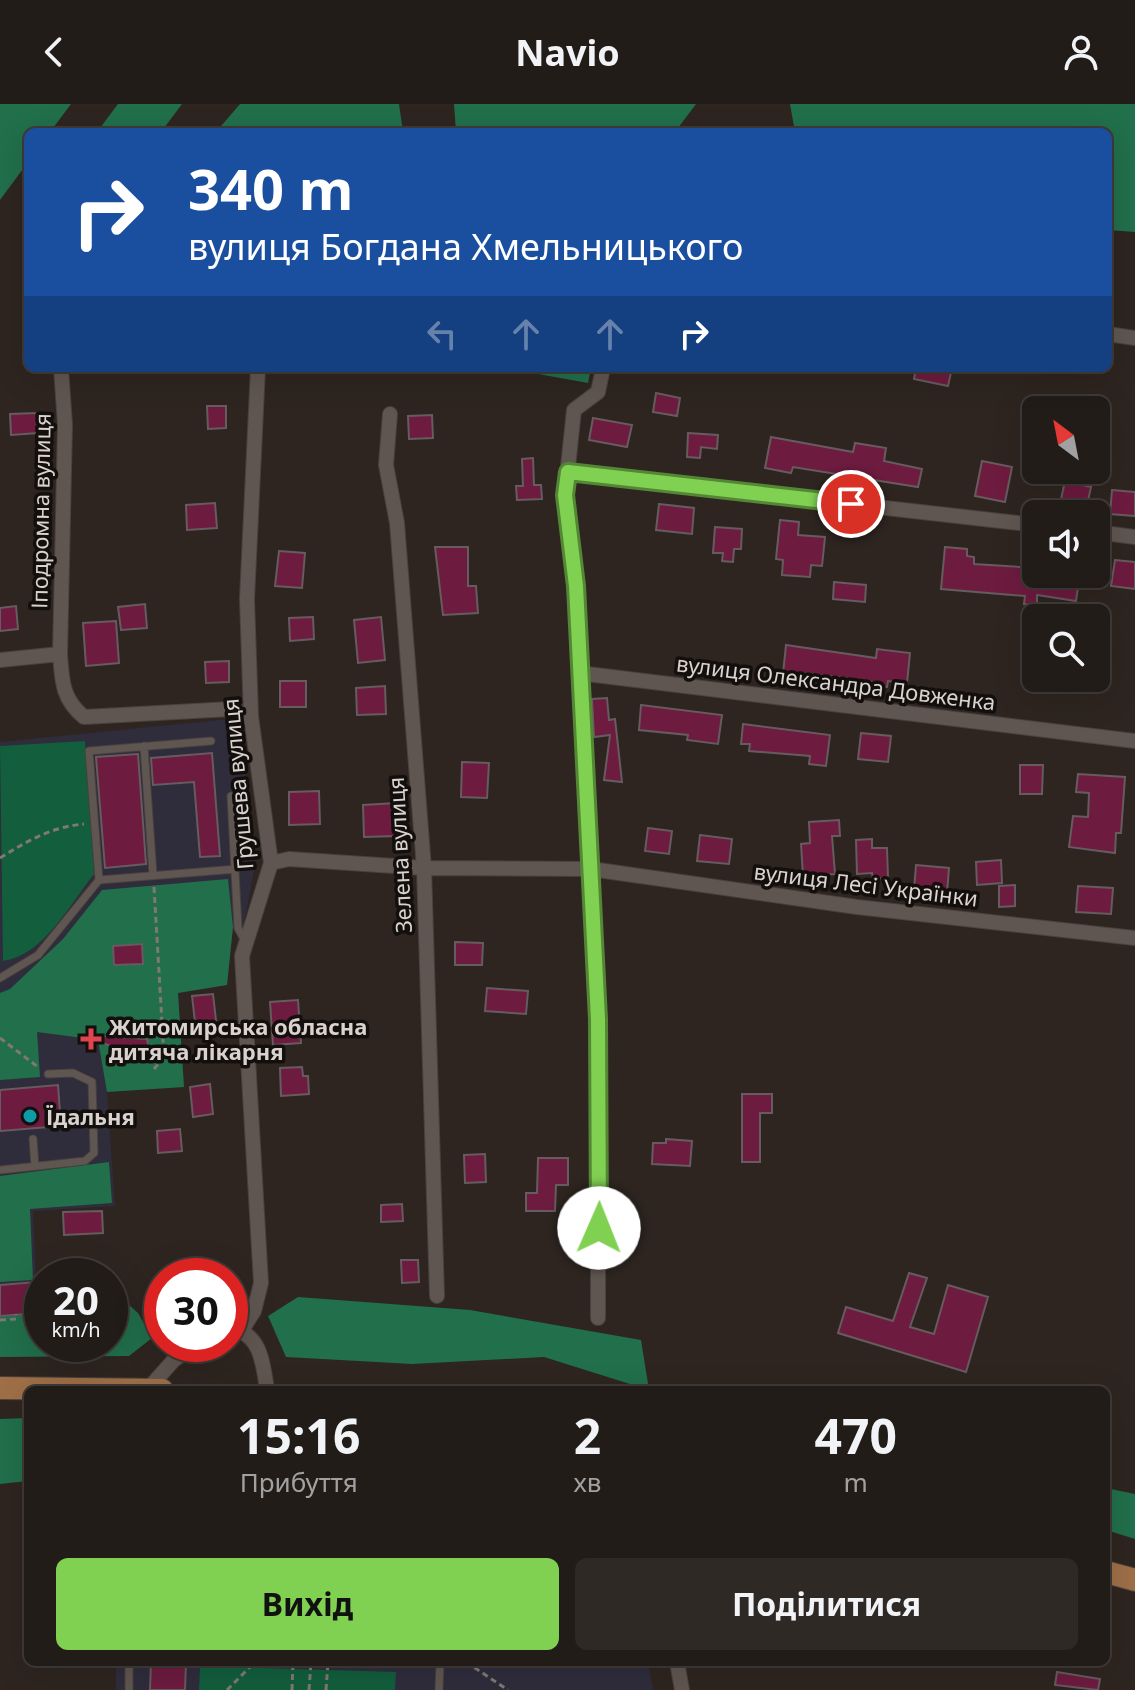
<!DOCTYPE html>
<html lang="uk">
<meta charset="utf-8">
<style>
:root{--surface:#221c18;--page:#2e2925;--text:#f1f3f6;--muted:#a2a1a2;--line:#3f3a37;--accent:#80d051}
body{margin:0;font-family:"Noto Sans",sans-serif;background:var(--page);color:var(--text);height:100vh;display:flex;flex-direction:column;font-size:30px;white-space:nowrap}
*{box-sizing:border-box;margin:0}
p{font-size:26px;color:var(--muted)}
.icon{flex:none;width:44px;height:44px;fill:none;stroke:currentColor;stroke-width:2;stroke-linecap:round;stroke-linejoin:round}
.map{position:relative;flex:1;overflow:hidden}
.details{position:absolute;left:24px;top:1282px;width:1086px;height:280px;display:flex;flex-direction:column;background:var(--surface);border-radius:12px;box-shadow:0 8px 32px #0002,0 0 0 2px var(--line)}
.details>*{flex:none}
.guide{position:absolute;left:24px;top:24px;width:1088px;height:244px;border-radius:12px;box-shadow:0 8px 32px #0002,0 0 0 2px var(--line);background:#1a4fa0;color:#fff;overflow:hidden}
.needle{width:52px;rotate:328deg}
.fabs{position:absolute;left:1022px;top:292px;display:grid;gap:16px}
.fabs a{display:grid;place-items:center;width:88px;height:88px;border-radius:12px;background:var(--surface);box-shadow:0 8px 32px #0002,0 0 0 2px var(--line);font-size:40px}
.speed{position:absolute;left:24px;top:1154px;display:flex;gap:16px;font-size:40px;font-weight:700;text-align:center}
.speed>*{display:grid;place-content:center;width:104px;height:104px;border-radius:50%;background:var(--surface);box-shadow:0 8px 32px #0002,0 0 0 2px var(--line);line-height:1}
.speed small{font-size:20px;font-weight:400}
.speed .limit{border:12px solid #d22;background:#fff;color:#111}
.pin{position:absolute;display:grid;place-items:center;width:68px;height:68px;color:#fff;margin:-34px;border:4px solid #fff;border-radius:50%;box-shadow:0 2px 8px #0007}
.me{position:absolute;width:88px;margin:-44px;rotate:1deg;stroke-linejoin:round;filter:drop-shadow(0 0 6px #0008)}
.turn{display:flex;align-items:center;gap:28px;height:168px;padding:0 32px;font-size:36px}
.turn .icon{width:104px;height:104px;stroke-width:2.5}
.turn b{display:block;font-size:56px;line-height:68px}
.lanes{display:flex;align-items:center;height:76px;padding:0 32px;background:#0003;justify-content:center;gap:40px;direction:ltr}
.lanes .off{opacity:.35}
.eta{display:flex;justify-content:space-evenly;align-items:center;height:136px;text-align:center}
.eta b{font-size:48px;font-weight:700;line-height:56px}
.action{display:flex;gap:16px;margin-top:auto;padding:16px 32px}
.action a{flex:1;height:92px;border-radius:12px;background:var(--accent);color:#111;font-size:32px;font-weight:700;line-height:92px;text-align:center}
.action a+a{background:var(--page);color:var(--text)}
header{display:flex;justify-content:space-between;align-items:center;height:104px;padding:0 32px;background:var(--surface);font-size:36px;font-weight:700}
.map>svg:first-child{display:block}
.medical{fill:#2f2c3c}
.green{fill:#125e3d}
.forest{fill:#216f4b}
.building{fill:#6d1b3f;stroke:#665b5e;stroke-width:2}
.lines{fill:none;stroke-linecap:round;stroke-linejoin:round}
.lane-casing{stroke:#49413d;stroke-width:9}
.street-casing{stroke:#49413d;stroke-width:16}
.primary-casing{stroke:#49413d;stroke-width:24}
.path{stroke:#807873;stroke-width:3;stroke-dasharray:6 4;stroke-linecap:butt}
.lane{stroke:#605651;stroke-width:7}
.street{stroke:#605651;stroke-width:14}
.primary{stroke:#9e6f47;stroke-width:22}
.route-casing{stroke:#538735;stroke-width:20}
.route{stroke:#80d051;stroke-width:14}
.health-dot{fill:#e0444e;stroke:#130f0d;stroke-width:3}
.culture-dot{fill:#0f9aa8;stroke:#130f0d;stroke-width:3}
.labels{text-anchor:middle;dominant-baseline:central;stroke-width:7;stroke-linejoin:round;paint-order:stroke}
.street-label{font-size:22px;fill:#d9d2cf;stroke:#130f0d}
.poi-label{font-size:22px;font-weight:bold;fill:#d9d2cf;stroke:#130f0d;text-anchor:start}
</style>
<header><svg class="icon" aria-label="back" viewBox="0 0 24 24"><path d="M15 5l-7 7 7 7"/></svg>Navio<svg class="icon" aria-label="person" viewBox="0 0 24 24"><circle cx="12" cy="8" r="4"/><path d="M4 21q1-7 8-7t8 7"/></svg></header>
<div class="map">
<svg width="1135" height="1586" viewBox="0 0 1135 1586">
<rect width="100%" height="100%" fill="#2e2520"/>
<path class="medical" d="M240,614L254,767L243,825L233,824L227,881L178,889L184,983L107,988L115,1102L33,1107L36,1178L0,1181V638Z
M116,1558H648L653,1586H116Z"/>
<path class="green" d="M85,637L94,770C71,799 43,852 3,857L0,642Z
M200,1562L396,1568L395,1586H199Z"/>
<path class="forest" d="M0,0H71L50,28H28V58L0,96Z
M118,0H182L161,28H97Z
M240,0H399L403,28H216Z
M454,0H696L675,28H456Z
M790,0H1135V128L1108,126V28H795Z
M505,264H591L588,279Z
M228,775L233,823L227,881L178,889L184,983L107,988L98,936L37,928L40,973L0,976V889L10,885L63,835L102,786Z
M109,1058L112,1099L30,1105L33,1176L0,1178V1072Z
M36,1178L42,1187V1240H110V1194L120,1193L138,1209L152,1234L129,1252L0,1253V1181Z
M298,1193L470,1206L641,1236L649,1286L544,1253L412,1260L286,1253L268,1212Z
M28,1314V1377L0,1380V1315Z
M1106,1384L1135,1390V1435L1106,1426Z"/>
<path class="building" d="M916,264H952L948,282L914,275Z
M656,289L680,294L677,312L653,308Z
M207,302H226V324L208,325Z
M37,309L38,329L11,331L10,310Z
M432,311L433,334L409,335L408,312Z
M593,314L632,321L627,343L589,336Z
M688,329L718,331L717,345L701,343L700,354L687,353Z
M771,333L853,348L855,339L886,344L884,357L922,365L918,383L793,363L791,369L765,364Z
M533,354L534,381H541L542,395L517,396L516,382H523L522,355Z
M982,357L1012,363L1005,398L975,392Z
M1065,377L1091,383L1086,406L1060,400Z
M1112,386L1135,388V412L1110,410Z
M215,399L217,424L187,426L186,401Z
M659,400L694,404L692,430L656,426Z
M780,416L799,418L798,431L825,433L822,462L811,461L810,473L782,471L783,456L776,455Z
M715,423L742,425L741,445H734L733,458L722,457L723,449H713Z
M435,443H468V482H476L478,509L443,511Z
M945,443L967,445V452L974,453V460L1036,464V470H1080L1076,497L1037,491V501L1024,500L1025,492L941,485Z
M279,447L305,449L302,484L275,482Z
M1115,456L1135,458V485L1111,482Z
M834,478L866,481L865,498L833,495Z
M145,500L147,524L121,526L118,503Z
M16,502L18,525L0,527V504Z
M313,513L314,535L290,537L289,514Z
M381,513L385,556L358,559L354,516Z
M116,517L119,559L86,562L83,519Z
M786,541L876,554L877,545L910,549L907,579L888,577L887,583L873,582V578L803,569V573L783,570Z
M229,557V578L206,579L205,558Z
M280,577H306V603H280Z
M385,582L386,610L357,611L356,584Z
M607,594L609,616L615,615L622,678L604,676L610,631L594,633L592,595Z
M641,601L722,611L718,640L687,636L688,631L639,626Z
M743,620L830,631L826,662L809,660L810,652L749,647L750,640H741Z
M861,629L891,632L888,658L858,655Z
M212,649L220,752L200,753L194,678L153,681L151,654Z
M138,650L146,760L105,764L96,653Z
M462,658L489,659L487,694L461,693Z
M1020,661H1043L1042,690H1020Z
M1078,670L1125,673L1121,729H1116L1115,749L1069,743L1073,712L1088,713L1089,689L1076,688Z
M319,687L320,720L289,721V688Z
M396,699L397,732L364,733L363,701Z
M839,716L840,732H832L835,770L803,772L801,740L810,739L809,718Z
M648,724L672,727L669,750L645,747Z
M700,731L732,735L729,760L697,757Z
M872,735V744H887L888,774L873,775L872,769L857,770L856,736Z
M1001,756L1002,779L977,781L976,758Z
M916,761L949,764L947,789L914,786Z
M1015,781V802L999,803V782Z
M1078,782L1113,784L1111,810L1076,808Z
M455,838L483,839L482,861H455Z
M142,840L143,860L114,861L113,842Z
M487,884L528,887L526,910L485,907Z
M213,890L217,925L196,927L192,892Z
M298,896L301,939L273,941L270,898Z
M101,932L147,935L149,946L129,949L100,938Z
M302,963L303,972H308L309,990L281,992L280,964Z
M210,980L213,1010L193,1013L190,983Z
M58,981L61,1022L0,1027V986Z
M742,990H772V1009H760V1058H742Z
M180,1025L182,1047L158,1049L157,1027Z
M666,1035L692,1037L690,1062L652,1060L653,1039H666Z
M485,1050L486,1078L465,1079L464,1051Z
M538,1054H568V1081H556L555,1107H526V1089H537Z
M402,1100L403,1117L381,1118V1101Z
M102,1107L103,1129L64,1131L63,1108Z
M401,1156H418L419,1178L402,1179Z
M909,1169L927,1174L910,1223L934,1230L948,1181L988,1193L966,1268L838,1229L846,1203L893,1217Z
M36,1178L38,1209L0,1212V1181Z
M151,1558H186L185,1586H150Z
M1057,1568L1100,1575L1098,1586L1055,1581Z"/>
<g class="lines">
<defs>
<path id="lane" d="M144,642L153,771
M231,692L238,824L244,835
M99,776L237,765
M0,874L38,851L99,776L89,647L211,637
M33,1035L35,1062
M0,1066L85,1057L94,1049L92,978L73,969L48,970
M129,1558V1586
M439,1586L440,1558"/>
<path id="street" d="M1108,230L1135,234
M61,264L65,321L60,550C62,577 62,595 84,613L231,605L251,612
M390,310L386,361L397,419L424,764L437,1192
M568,368L1036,421
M1096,428L1135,433
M0,556L60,550
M579,569L1135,637
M271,759L289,755L424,764L591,765L857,803L1135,834
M598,1214V915L576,482L565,391L574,306L598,288L603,264
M230,1224C261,1229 263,1259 267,1286
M242,1226L254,1207L261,1179L242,852L271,759L251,612L247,495L258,264
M148,1285L173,1257L195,1240
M677,1558L682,1586"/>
<path id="primary" d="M0,1284L162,1286
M1106,1468L1135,1476"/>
</defs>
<use href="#lane" class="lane-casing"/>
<use href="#street" class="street-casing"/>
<use href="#primary" class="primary-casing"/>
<path class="path" d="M0,754C27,737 51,723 84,720
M154,783L164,953L154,965
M0,934L38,963
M0,1216L16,1215V1210
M466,1558L508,1586
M227,1586L255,1558
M292,1586L293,1558
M309,1586L311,1558
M326,1586L328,1558"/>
<use href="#lane" class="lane"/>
<use href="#street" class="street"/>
<use href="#primary" class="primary"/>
</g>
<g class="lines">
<defs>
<path id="route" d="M599,1124L598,915L576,482L565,391L568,368L851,400"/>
</defs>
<use href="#route" class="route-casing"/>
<use href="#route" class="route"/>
</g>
<path class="health-dot" d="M87 923h8v8h8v8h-8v8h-8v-8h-8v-8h8z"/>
<circle class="culture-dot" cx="30" cy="1012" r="8"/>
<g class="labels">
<g class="street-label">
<text transform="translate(40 407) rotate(-89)">Іподромна вулиця</text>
<text transform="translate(836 578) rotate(7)">вулиця Олександра Довженка</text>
<text transform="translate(237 680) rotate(-95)">Грушева вулиця</text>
<text transform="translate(399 751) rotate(-93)">Зелена вулиця</text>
<text transform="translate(866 780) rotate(7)">вулиця Лесі Українки</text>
</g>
<g class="poi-label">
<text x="109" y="922">Житомирська обласна<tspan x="109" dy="25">дитяча лікарня</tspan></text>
<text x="46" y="1012">Їдальня</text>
</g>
</g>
</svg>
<div class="fabs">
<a><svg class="needle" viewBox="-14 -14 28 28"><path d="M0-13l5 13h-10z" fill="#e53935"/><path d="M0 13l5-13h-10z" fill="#a2a1a2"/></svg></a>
<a><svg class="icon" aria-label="sound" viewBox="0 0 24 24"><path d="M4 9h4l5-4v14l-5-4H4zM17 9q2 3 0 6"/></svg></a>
<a><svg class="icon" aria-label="search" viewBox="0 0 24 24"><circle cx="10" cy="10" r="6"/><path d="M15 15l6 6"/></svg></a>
</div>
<div class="speed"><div>20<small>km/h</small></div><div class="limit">30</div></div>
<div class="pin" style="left:851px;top:400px;background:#d93025"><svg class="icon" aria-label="arrive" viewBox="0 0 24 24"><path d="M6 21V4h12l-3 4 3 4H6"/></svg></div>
<svg class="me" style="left:599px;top:1124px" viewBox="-20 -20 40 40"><circle r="19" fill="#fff"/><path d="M0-13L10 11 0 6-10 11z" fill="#80d051"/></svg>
<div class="guide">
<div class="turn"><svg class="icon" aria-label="right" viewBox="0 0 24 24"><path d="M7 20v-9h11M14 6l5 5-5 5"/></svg><div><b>340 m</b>вулиця Богдана Хмельницького</div></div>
<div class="lanes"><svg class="icon off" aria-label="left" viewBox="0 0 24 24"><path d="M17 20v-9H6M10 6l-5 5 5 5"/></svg><svg class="icon off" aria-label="ahead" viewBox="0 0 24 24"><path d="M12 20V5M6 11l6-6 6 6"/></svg><svg class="icon off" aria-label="ahead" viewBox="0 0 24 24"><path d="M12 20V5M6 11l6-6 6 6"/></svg><svg class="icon" aria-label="right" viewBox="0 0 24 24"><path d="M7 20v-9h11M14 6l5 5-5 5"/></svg></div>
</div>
<section class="details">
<div class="eta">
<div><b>15:16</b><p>Прибуття</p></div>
<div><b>2</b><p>хв</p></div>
<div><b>470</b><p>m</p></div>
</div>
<div class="action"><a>Вихід</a><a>Поділитися</a></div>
</section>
</div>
